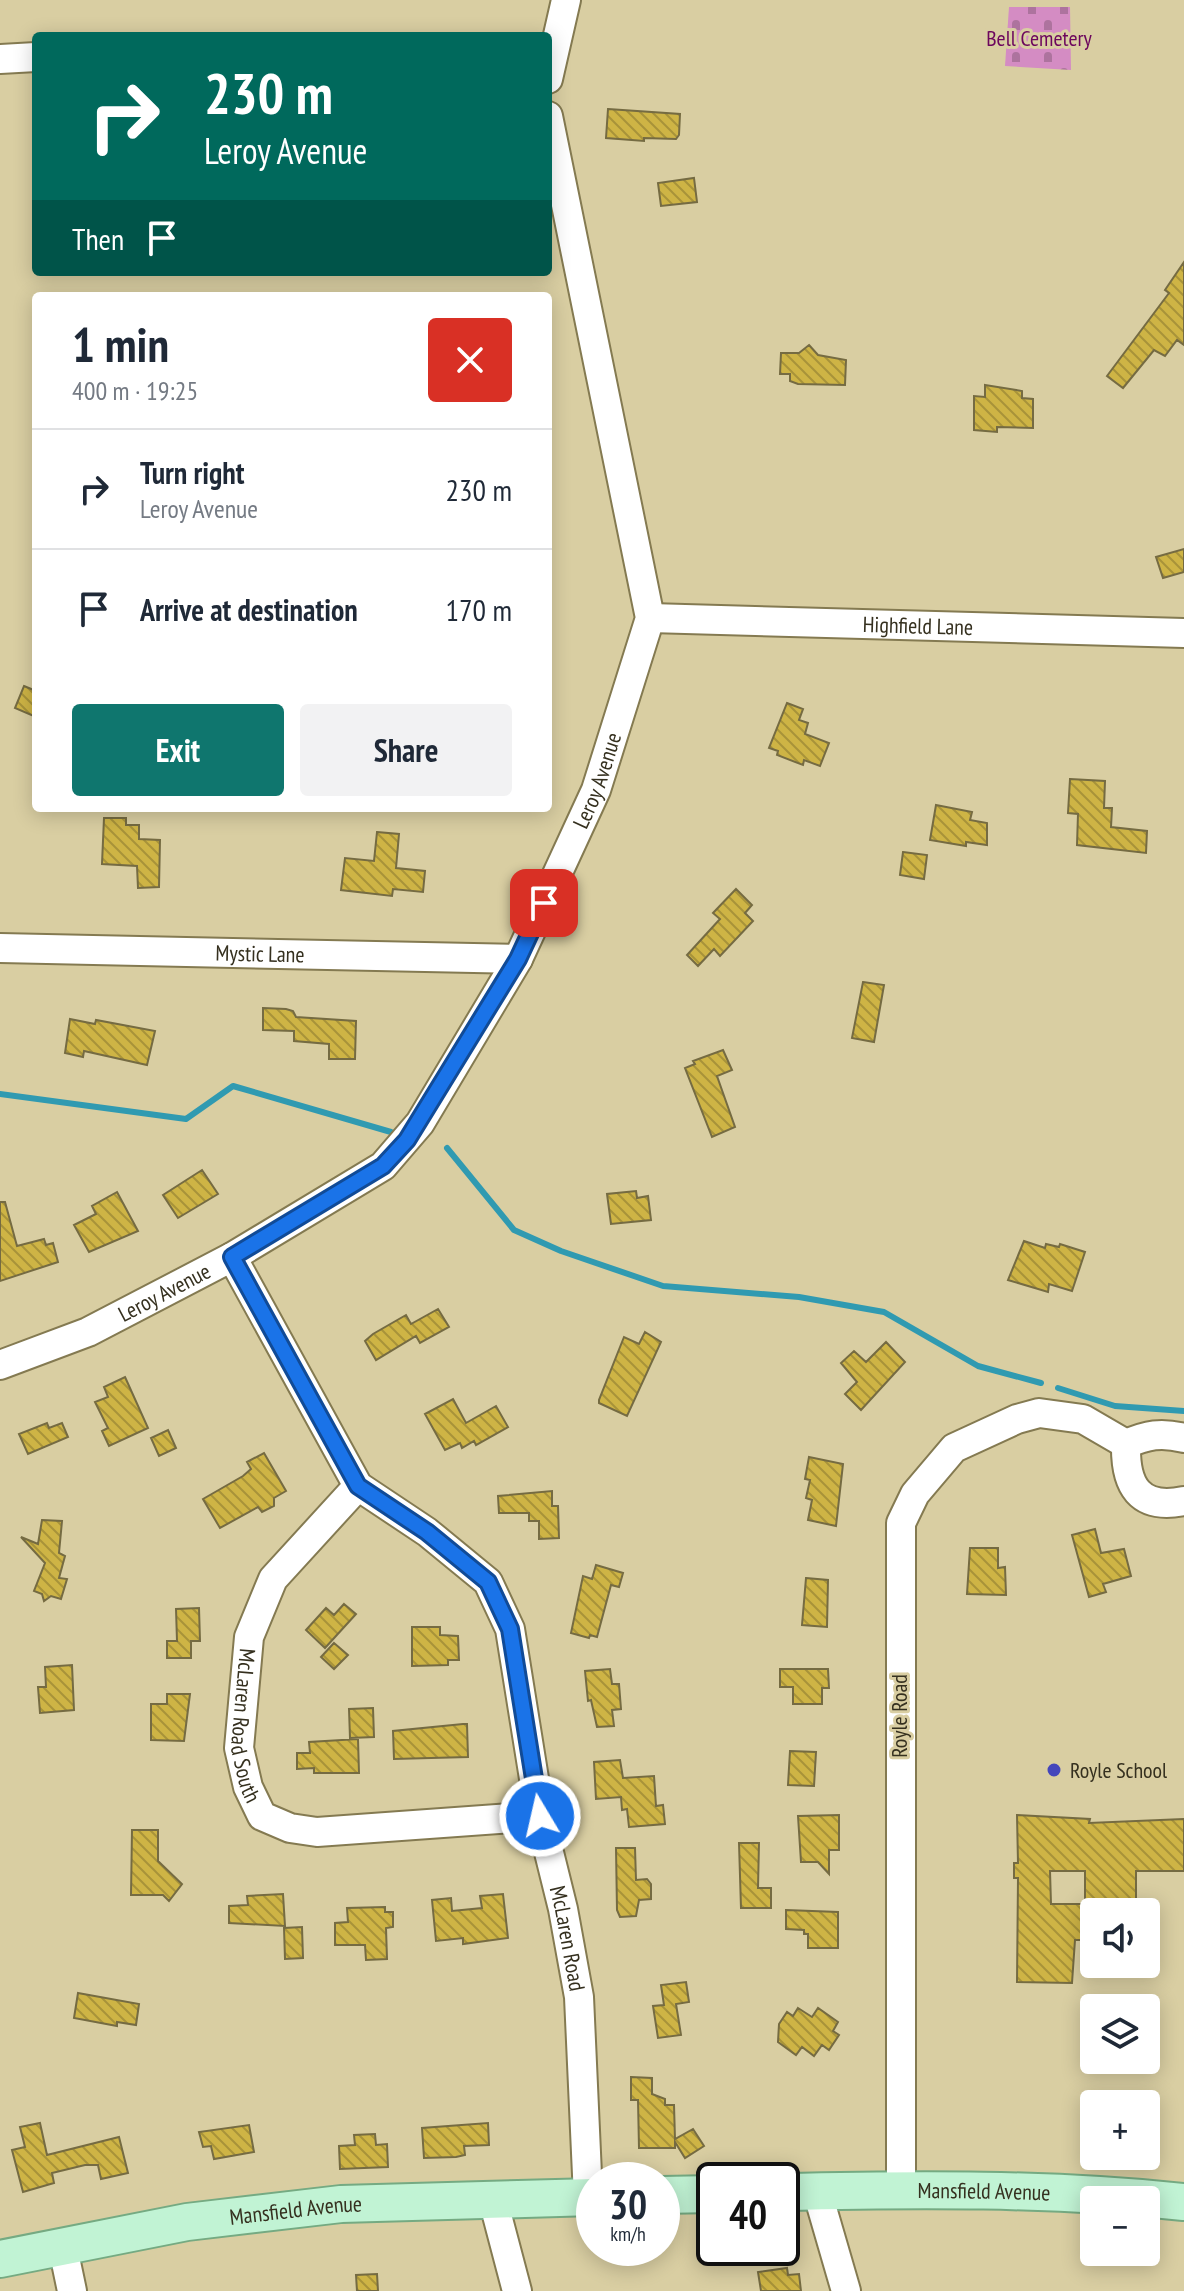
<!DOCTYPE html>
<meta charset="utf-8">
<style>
:root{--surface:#fff;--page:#f2f2f3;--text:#1f2937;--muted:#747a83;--line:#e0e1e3;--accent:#0f766e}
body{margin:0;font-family:"PT Sans Narrow",sans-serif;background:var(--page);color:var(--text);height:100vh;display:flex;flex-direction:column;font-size:30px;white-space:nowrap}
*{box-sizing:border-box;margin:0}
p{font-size:26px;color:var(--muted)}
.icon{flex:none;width:44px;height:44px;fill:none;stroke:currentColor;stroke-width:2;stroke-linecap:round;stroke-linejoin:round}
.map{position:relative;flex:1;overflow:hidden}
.drawer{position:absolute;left:32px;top:292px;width:520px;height:520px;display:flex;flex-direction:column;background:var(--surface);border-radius:8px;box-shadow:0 4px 20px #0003}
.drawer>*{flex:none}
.top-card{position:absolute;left:32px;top:32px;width:520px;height:244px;border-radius:8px;box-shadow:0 4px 20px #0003;background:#00695c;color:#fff;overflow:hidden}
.fabs{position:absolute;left:1080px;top:1898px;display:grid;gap:16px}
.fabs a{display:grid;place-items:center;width:80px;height:80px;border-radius:8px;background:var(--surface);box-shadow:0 4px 20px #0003;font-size:40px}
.speed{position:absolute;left:576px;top:2162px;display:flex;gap:16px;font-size:40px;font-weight:700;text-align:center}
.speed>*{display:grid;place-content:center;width:104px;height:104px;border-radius:50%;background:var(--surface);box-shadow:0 4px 20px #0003;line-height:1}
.speed small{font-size:20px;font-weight:400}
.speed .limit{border:4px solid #111;border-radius:12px;background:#fff;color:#111}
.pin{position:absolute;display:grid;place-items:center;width:68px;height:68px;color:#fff;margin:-34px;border-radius:16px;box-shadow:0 4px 12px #0006}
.me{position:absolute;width:88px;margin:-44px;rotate:351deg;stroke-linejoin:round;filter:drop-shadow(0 0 6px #0008)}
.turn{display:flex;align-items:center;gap:28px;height:168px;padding:0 40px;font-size:36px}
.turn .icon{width:104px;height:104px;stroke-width:2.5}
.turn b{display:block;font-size:56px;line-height:68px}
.then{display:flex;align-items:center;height:76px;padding:0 40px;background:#0003;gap:16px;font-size:30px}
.round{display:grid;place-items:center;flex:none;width:84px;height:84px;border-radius:8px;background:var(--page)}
.head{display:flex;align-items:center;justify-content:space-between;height:136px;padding:0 40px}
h1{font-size:48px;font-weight:800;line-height:60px}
.action{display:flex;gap:16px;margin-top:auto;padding:16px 40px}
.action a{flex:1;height:92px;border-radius:8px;background:var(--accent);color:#fff;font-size:32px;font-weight:800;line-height:92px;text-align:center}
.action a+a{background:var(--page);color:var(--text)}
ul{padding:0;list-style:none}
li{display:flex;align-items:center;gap:24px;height:120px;padding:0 40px;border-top:2px solid var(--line)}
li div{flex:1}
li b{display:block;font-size:30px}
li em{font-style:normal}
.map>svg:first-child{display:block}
.cemetery{fill:url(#cemetery-stones)}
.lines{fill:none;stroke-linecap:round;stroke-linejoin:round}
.stream{stroke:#309ab1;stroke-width:6}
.building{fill:url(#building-back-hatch);stroke:#756b42;stroke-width:2;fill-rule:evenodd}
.minor-casing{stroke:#847a51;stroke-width:32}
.major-casing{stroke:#75aa82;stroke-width:40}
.minor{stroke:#fff;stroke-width:28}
.major{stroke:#c1f3d4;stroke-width:36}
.route-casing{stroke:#114b97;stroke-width:20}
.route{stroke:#1a73e8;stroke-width:14}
.poi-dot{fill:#4446bb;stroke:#d9cea2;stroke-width:3}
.labels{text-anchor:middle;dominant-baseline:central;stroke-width:6;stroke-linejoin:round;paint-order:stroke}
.park-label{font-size:22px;fill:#6c065d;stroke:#d9cea2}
.street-label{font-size:22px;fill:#35301f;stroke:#d9cea2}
.poi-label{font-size:22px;fill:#35301f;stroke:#d9cea2;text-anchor:start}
</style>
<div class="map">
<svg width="1184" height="2291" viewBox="0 0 1184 2291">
<defs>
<pattern id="cemetery-stones" width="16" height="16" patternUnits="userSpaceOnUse" patternTransform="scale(2)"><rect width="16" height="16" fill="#d48cc3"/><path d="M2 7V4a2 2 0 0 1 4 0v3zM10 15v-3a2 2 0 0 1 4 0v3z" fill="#ad739e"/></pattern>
<pattern id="building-back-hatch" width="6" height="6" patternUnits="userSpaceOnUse" patternTransform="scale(2)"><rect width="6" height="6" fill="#ceb445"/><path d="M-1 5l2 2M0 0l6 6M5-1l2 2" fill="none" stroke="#a89339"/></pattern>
</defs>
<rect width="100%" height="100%" fill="#d9cea2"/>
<path class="cemetery" d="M1009,7H1070L1071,70L1005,66Z"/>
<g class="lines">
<path class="stream" d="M0,1094L186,1119L233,1086L391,1132
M447,1148L514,1230L561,1251L663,1286L799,1297L884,1312L978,1366L1041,1383
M1058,1388L1115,1406L1184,1411"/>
</g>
<path class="building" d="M608,109L680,114L679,135L676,139L644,138V141L606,138Z
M694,178L697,202L661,206L658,183Z
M1184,262V345L1177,340L1165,356L1154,350L1123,388L1107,376L1169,293L1165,290Z
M809,345L818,355L846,360L845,385L798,384L790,381V374H780L781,353H799Z
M985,385L1022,391V398L1033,399V428L997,427V432L974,430V396L985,397Z
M1184,549V572L1163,578L1156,557Z
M24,686L36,691V717L15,708Z
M787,703L803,709L799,720L808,723L805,734L829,743L820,766L804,760L803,765L777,755L778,751L769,748Z
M1070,779L1105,781L1104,808H1112L1111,827L1147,831L1146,853L1077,845L1078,814L1068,813Z
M936,805L972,812L970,820L987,823V845L966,842V846L930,840Z
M104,818H126V825H139V839L160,840L159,887L138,888L137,866L102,864Z
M377,832L399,834L396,868L425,871L423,892L393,889L392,896L341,890L345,858L374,861Z
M903,852L927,855L924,879L900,875Z
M736,889L752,905L745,913L753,921L720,956L714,949L698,966L687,955L720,919L713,913Z
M863,982L884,985L874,1042L852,1038Z
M263,1008L286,1009L293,1011L296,1017L356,1021L355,1059H329V1044L294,1041V1031L263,1030Z
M70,1019L95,1024L96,1020L155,1031L147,1065L84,1051L83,1057L65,1053Z
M723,1050L732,1070L717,1076L735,1127L712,1137L685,1068L695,1064L693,1061Z
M202,1170L218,1194L178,1218L163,1195Z
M636,1191L637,1198L648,1196L651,1220L611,1224L607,1194Z
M117,1192L138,1231L89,1252L74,1225L96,1214L92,1206Z
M0,1202H5L17,1246L44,1239L46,1245L53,1243L58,1262L0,1281Z
M1024,1241L1045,1248L1046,1244L1059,1247L1060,1244L1085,1252L1072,1291L1049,1284L1048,1292L1008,1280Z
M438,1309L449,1327L420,1343L416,1336L376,1360L365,1341L373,1334L406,1315L411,1324Z
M645,1332L661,1342L627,1416L599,1403V1400L624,1337L639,1344Z
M886,1342L905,1362L861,1410L845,1394L857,1382L841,1363L854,1351L866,1362Z
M125,1377L148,1428L109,1446L102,1431L108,1428L95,1402L108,1397L104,1387Z
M453,1399L466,1423L496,1406L508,1427L476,1445L474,1441L462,1448L460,1443L445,1450L425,1414Z
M47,1423L49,1428L62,1423L68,1437L28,1454L19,1434Z
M168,1430L176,1448L159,1456L151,1438Z
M264,1453L286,1491L274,1498V1506L262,1512L258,1507L220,1528L203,1499L243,1476L251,1469L247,1462Z
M809,1457L843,1464L836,1526L808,1520L812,1500L806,1498L810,1480L805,1479Z
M552,1491V1506H558L559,1538L539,1539V1521H529V1513H499L498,1496Z
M42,1520L62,1521L59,1553L65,1556L59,1578L67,1579L61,1599L51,1596L44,1601L42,1594L34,1591L45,1563L21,1537L38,1544Z
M1095,1529L1101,1553L1124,1549L1131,1576L1103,1584L1106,1592L1089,1597L1072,1535Z
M970,1548H998V1568L1005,1567L1006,1595L967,1594Z
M596,1565L623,1573L619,1587L611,1585L597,1637L590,1635L589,1638L571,1633L583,1576L592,1579Z
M806,1578L828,1580L827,1627L802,1625Z
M344,1604L356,1614L325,1648L306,1630L326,1608L334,1615Z
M199,1608L200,1641H191V1658H167V1641H177L176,1609Z
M412,1627H440V1635L458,1636L459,1660H448V1665L412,1666Z
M334,1643L348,1655L334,1669L321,1657Z
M72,1665L74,1710L40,1713L38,1687H46L45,1667Z
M610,1669L612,1684H619L621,1709L612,1710L614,1726L597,1727L591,1700L588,1701L585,1671Z
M780,1669H828L829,1688H822V1704H793V1687H780Z
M167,1694H190L184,1741L151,1740V1704H167Z
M373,1708L374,1737L350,1738L349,1709Z
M463,1724H467L468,1757L394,1759L393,1731Z
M358,1739L359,1773H314V1768L297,1769V1753H310L309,1742Z
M790,1751L816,1752L814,1786L788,1785Z
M620,1760L623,1778L654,1776L656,1806L663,1805L665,1824L629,1827L627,1809L622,1810L621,1797L596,1799L594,1762Z
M839,1815V1850H829V1874L818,1862H801L798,1816Z
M1017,1815L1090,1819L1089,1823L1184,1819V1871H1136V1912H1094V1940H1075L1072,1983L1017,1982L1018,1878H1014V1863H1018ZM1050,1871H1085V1904H1051Z
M132,1830H158V1861L182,1884L169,1901L163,1895H131Z
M739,1843H759L758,1888H771V1908H741Z
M616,1848H635L636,1880L647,1879L651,1884V1899L639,1900L636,1916L620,1917L617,1910Z
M283,1894L285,1926L229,1923V1906L248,1905L247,1896Z
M503,1894L508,1938L463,1944V1938L436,1941L432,1900L451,1898L452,1911L482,1908L480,1896Z
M385,1907V1912H393V1927L386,1928L387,1959L366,1960L365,1945H335V1923L348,1922L347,1908Z
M786,1910L838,1912V1948H808V1934H804V1930L786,1929Z
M302,1927L303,1958L285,1959L284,1928Z
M686,1982L689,2002L676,2004L681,2035L658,2038L653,2006L664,2005L661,1985Z
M78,1993L139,2004L136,2025L117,2022V2026L74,2018Z
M798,2008L812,2017L818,2008L838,2022L833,2031L839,2035L829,2050L822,2045L814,2056L802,2047L796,2055L778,2042L779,2024L787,2012L793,2016Z
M631,2077L652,2078V2094L665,2099V2105H674L675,2139L693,2129L704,2146L685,2158L675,2142V2148H639L638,2100H631Z
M40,2123L47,2155L119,2137L128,2173L101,2179L98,2165H85L52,2173L54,2183L23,2192L12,2150L25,2147L20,2127Z
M488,2123L489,2145L464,2146L465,2155L456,2157L424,2158L422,2128Z
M249,2125L254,2152L214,2159L211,2146L203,2147L199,2132Z
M375,2134L376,2145L387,2144L388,2167L340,2169L339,2146L355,2145L354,2135Z
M787,2268L788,2275L799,2274L801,2291H761L758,2272Z
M377,2274L378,2291H357L356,2275Z"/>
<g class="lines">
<defs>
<g id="minor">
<path d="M0,59L36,57"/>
<path d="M548,79L566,0"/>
<path id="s1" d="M650,618L1184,633"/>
<path id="s2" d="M0,948L518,959"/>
<path id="s3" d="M232,1257L358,1486L427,1532L488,1582L510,1629L540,1816L563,1909L579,1997L588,2197"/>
<path id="s4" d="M0,1365L88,1332L232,1257L383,1166L420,1123L518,959L596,790L650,618L548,116"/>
<path d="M1126,1444C1125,1486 1139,1510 1184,1501"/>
<path d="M1126,1444C1147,1435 1161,1432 1184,1438"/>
<path id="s5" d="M358,1486L273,1579L249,1637L239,1748L248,1787L262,1816L290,1828L317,1832L540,1816"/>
<path d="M901,2188V1523L915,1494L954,1448L1017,1419L1039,1413L1083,1419L1126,1444"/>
<path d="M817,2191L846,2291"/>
<path d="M493,2200L517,2291"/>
<path d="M63,2248L72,2291"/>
</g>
<g id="major">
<path id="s6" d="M782,2192C917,2189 1050,2188 1184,2202"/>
<path d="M662,2195L714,2194"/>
<path id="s7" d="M0,2259L187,2222L341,2204L594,2197"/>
</g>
</defs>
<use href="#minor" class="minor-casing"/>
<use href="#major" class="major-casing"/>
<use href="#minor" class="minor"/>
<use href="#major" class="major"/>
</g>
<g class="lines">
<defs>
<path id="route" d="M540,1816L510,1629L488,1582L427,1532L358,1486L232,1257L383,1166L407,1140L518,959L544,903"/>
</defs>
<use href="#route" class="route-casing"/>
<use href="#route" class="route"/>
</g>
<circle class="poi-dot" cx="1054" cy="1770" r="8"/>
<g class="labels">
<g class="park-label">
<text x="1039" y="38">Bell Cemetery</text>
</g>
<g class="street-label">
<text stroke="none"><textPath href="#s1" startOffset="268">Highfield Lane</textPath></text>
<text stroke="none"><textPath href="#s4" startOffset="876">Leroy Avenue</textPath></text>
<text stroke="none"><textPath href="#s2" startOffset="260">Mystic Lane</textPath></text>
<text stroke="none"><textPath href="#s4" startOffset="180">Leroy Avenue</textPath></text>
<text transform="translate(899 1716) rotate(-90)">Royle Road</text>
<text stroke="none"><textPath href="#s5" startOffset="278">McLaren Road South</textPath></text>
<text stroke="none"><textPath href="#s3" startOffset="790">McLaren Road</textPath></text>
<text stroke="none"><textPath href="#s6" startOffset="202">Mansfield Avenue</textPath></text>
<text stroke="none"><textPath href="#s7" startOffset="300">Mansfield Avenue</textPath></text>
</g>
<g class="poi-label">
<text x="1070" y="1770">Royle School</text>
</g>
</g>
</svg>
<div class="fabs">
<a><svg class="icon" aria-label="sound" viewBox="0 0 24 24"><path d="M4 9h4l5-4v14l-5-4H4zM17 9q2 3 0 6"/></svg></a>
<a><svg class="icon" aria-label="layers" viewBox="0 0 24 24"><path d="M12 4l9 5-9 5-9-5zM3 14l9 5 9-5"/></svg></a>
<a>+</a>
<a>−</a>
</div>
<div class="speed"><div>30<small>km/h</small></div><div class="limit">40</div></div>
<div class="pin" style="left:544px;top:903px;background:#d93025"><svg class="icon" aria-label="arrive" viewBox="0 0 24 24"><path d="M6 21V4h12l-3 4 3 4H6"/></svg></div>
<svg class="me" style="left:540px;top:1816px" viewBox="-20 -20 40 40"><circle r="17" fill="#1a73e8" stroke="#fff" stroke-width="3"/><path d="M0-11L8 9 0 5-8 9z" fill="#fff"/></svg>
<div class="top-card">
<div class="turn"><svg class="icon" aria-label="right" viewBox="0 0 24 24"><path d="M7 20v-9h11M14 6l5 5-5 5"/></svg><div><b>230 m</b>Leroy Avenue</div></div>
<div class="then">Then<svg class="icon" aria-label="arrive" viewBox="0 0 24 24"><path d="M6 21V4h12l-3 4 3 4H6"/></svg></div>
</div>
<section class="drawer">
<div class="head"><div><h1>1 min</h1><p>400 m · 19:25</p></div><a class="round" style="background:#d93025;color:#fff"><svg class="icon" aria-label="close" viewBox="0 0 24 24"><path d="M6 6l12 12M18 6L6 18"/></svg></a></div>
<ul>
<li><svg class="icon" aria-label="right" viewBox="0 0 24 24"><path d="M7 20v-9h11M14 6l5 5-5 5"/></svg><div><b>Turn right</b><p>Leroy Avenue</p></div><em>230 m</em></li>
<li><svg class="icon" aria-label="arrive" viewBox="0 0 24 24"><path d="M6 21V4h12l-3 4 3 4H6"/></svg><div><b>Arrive at destination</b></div><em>170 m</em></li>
</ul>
<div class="action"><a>Exit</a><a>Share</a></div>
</section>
</div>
